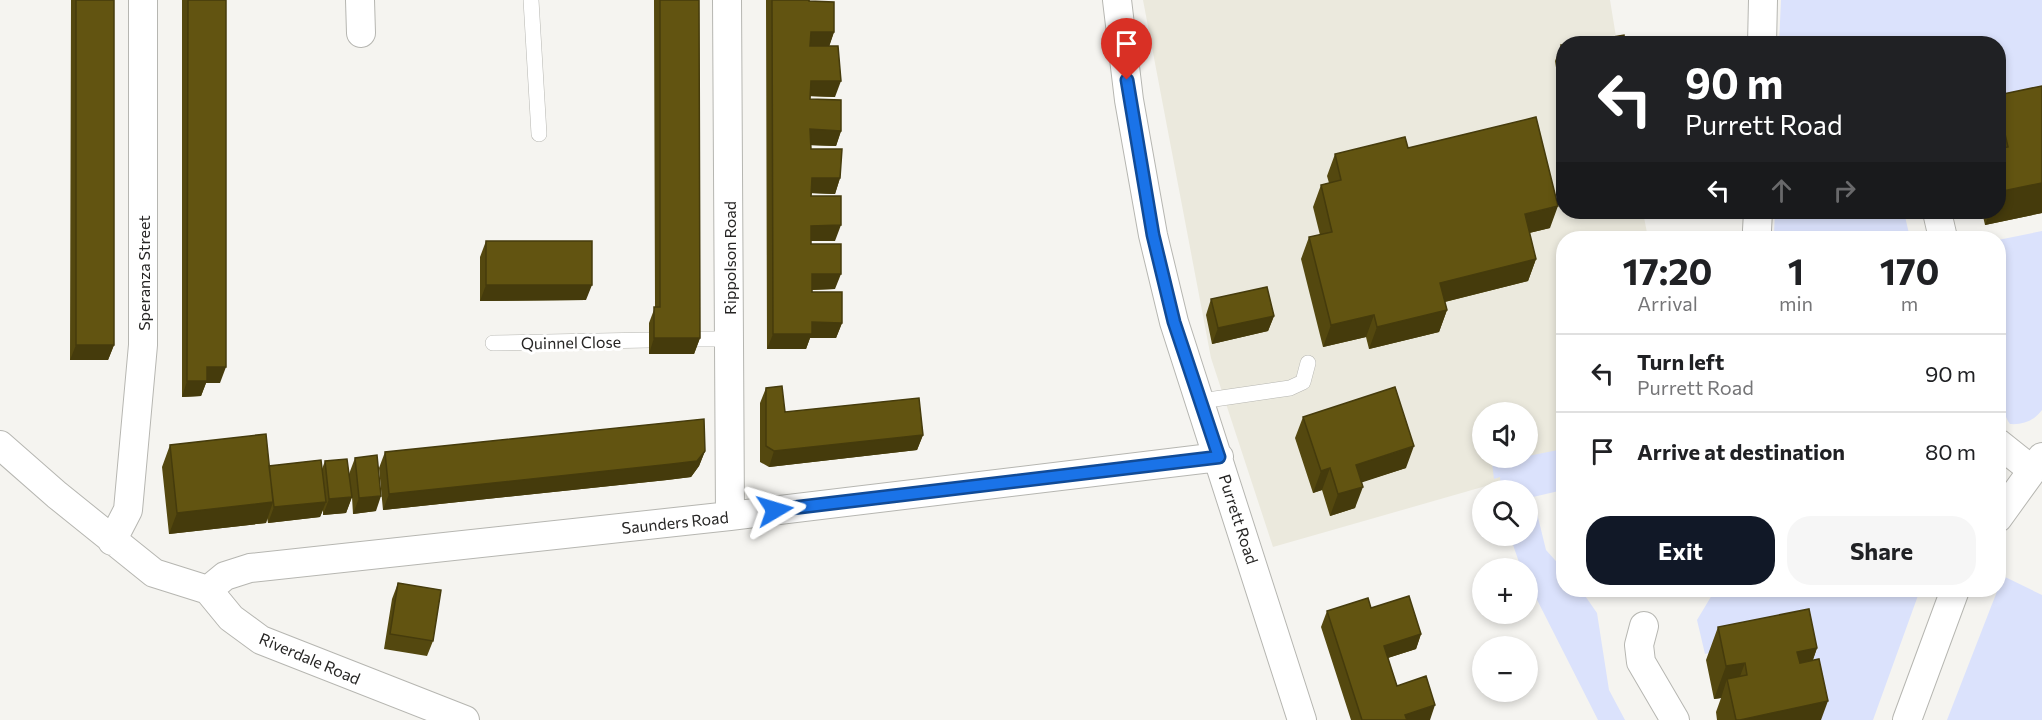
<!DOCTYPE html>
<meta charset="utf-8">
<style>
:root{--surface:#fff;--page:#f6f6f6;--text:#202124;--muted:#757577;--line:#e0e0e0;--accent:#111827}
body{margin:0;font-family:Commissioner,sans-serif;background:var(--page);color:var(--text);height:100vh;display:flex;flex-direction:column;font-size:22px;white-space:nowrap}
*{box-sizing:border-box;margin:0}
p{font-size:20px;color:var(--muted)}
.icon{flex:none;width:33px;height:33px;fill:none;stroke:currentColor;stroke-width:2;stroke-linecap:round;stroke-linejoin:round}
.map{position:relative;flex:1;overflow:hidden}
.sheet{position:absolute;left:1556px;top:231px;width:450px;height:366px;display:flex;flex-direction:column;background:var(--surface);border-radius:24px;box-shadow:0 3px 9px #0003}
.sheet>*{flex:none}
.hud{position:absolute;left:1556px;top:36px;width:450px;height:183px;border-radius:24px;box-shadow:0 3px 9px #0003;background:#202124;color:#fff;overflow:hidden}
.tools{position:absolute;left:1472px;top:402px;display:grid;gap:12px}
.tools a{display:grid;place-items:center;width:66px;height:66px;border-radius:50%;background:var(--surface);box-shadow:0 3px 9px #0003;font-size:30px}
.pin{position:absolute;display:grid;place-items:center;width:51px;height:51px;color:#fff;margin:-62px -26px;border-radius:50% 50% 50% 0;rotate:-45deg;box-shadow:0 0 6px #0007}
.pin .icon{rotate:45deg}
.me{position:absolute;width:66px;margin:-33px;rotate:83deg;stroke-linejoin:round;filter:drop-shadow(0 0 4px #0008)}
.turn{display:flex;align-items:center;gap:21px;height:126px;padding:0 30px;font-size:27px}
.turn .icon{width:78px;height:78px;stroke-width:2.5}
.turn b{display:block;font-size:42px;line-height:51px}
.lanes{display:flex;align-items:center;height:57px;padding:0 30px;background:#0003;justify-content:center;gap:30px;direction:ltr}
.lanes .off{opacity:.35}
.eta{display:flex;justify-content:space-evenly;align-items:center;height:102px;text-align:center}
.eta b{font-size:36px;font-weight:700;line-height:42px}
.cta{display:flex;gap:12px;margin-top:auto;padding:12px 30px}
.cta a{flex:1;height:69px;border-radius:24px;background:var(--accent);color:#fff;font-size:24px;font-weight:700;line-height:69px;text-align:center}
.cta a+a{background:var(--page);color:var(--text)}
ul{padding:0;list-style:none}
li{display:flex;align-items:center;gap:18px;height:78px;padding:0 30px;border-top:2px solid var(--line)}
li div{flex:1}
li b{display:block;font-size:22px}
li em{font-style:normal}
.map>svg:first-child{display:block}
.built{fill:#ebe9dd;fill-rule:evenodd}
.green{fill:#dbe2fc}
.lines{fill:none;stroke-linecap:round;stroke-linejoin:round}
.lane-casing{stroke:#b6b6b1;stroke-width:16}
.street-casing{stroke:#b6b6b1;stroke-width:30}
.lane{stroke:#fff;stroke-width:15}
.street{stroke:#fff;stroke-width:28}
.wall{fill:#54480f}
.shaded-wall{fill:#453b0c}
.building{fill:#625411;stroke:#453b0c;stroke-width:1.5}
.route-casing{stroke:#114b97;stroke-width:15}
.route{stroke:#1a73e8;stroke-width:10}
.labels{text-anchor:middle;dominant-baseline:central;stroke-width:6;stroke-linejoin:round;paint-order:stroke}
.street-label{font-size:16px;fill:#262524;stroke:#fff}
</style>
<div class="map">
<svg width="2042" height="720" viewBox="0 0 2042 720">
<rect width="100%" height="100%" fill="#f5f4f0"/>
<path class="built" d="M1143,0H1610L1617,43L1563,44V212H1643L1648,238H1563V464L1273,547L1211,358ZM1482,412H1527V458H1482Z"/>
<path class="green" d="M1781,0H2042V112L1998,121V44H1779Z
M1775,212H1904L1910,238H1759L1774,233Z
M2042,231V410C2034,421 2023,425 2010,424C1990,397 1998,279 1998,240Z
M1563,449V490L1533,497L1546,550L1563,569V590H1581L1597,613L1609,690L1625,720H1598L1527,580V568H1521L1510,536H1527V490H1501L1500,477L1494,479L1492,463Z
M2003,576L2042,595V720H1947Z
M1711,590H1920L1873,720H1819L1801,633L1705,654L1697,620L1712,595Z"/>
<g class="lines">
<defs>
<path id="lane" d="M531,0L539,134
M694,339H729
M493,343L649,340
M1201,401L1290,388L1303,382L1308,363"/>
<path id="street" d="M360,0L361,33
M727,0L730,516
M1117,0L1129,100L1153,235L1174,322L1302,720
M1762,44L1763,0
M1937,212L1943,238
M1757,230L1758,212
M1998,443L2032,470
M0,445L57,495L154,573L208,590L231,618L261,640L465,720
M1998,518L2042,457
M112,541L128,510L143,345V0
M208,590L225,576L250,568L730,516L1219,457
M1644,626L1639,645L1641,662L1675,720
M1907,720L1955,590"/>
</defs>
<use href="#lane" class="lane-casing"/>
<use href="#street" class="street-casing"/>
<use href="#lane" class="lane"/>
<use href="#street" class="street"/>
</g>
<path class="wall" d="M71,0H114V345L108,360H70Z
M182,0H226L220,383H206L201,396L182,397Z
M654,0H699L700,338L694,354H649V323L655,307Z
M766,0H815H809L834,32L829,46L835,97L810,96V99L841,131L836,146L811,145V149L840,178L835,194L812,193L811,196L835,241H811V244L835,289L812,290V292L842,323L836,338H810L806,349H767Z
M1561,45H1563V94H1560L1555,61Z
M2042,86V213L1985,225L1982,212H1998V95Z
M1408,148L1550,228L1529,233L1536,259L1528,281L1445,302L1447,310L1439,332L1369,349L1366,337L1323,347L1301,259L1309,237L1320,235L1313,207L1321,185L1329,183L1327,176L1335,154Z
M486,241L586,300L480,301V257Z
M1211,299L1274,316L1268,331L1212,344L1206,315Z
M766,388L785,412L923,435L917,450L769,467L760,462V403Z
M1303,417L1406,468L1361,482L1355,508L1330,516L1322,490L1313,493L1295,438Z
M170,445L269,466L322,469L325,461L349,474L355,458L376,511L353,514L352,497L346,513L323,515V510L320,517L268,523L267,518L266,523L169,534L162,467Z
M705,451L699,466L691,477L667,480L383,510L379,468L385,452Z
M1563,506V522L1562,511Z
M398,583L433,641L427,656L384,649L392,599Z
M1371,608L1421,634L1416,649L1388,658L1397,686L1430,720H1351L1321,627L1327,611Z
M1718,627L1817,648L1813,660L1821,720H1717L1716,712L1721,698L1714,699L1706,660Z"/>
<path class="shaded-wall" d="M811,32H834L829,47L805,48Z
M811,81H841L835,97L806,96Z
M810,129L841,131L836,146L805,145Z
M2005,134L1998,154V136Z
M812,178H840L835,194L807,193Z
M2042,183V213L1985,225L1990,212H1998V192Z
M1558,206L1550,228L1517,236L1525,214Z
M841,225L835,241H805L811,226Z
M1536,259L1528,281L1432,305L1440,283Z
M812,274H841L835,289L806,290Z
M486,285H592L586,300L480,301Z
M1447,310L1439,332L1369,349L1377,327Z
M1374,315L1366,337L1323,347L1331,325Z
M1274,316L1268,331L1212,344L1218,328Z
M812,322L842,323L836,338H810L806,349H767L773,334Z
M654,338H700L694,354H649Z
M76,345H114L108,360H70Z
M207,367H226L220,383H206L201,396L182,397L187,381Z
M923,435L917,450L769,467L774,451Z
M1414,446L1406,468L1348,487L1356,465Z
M705,451L699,466L691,477L667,480L383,510L389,494Z
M1330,468L1322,490L1313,493L1321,471Z
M1363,487L1355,508L1330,516L1338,494Z
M381,496L376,511L353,514L359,498Z
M352,497L346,513L323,515L329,499Z
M273,502L266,523L169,534L177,513Z
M326,502L320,517L268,523L274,507Z
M1421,634L1416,649L1378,661L1384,646Z
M1817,648L1805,681L1785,685L1797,652Z
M1745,663L1733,695L1727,679L1721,698L1714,699L1726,666Z
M1828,701L1821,720H1740Z
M1435,705L1430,720H1404L1405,715Z"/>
<path class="building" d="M76,0H114V345H76Z
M188,0H226V367H207V381H187Z
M660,0H699L700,338H654V307H660Z
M772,0H809V1L834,2V32H811L810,46H838L841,81H811L810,99L841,100V131L810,129L811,149H842L840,178H812L811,196H841V225L811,226V244H841V274H812V292H842V323L812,322V334H773Z
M1624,35L1625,44H1572Z
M1561,45H1563V61Z
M2042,86V183L1998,192V149L2008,147L2005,134L1998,136V95Z
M1536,117L1558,206L1525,214L1536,259L1440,283L1447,310L1377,327L1374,315L1331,325L1309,237L1332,232L1321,185L1341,180L1335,154L1405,137L1408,148Z
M486,241H592V285H486Z
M1267,287L1274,316L1218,328L1211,299Z
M782,386L785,412L919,398L923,435L774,451L766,446V388Z
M1395,387L1414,446L1356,465L1363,487L1338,494L1330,468L1321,471L1303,417Z
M704,419L705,451L697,461L672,464L389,494L385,452Z
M266,434L273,502L177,513L170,445Z
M377,455L381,496L359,498L355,458Z
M347,459L352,497L329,499L325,461Z
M321,460L326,502L274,507L269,466Z
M398,583L441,590L433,641L390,634Z
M1409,596L1421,634L1384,646L1397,686L1426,676L1435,705L1405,715L1407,720H1362L1327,611L1368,598L1371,608Z
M1809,609L1817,648L1797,652L1800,663L1819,659L1828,701L1740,720H1736L1727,679L1747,675L1745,663L1726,666L1718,627Z"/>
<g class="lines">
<defs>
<path id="route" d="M775,510L1219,457L1174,322L1153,235L1127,80"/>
</defs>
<use href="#route" class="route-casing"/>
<use href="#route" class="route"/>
</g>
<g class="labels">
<g class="street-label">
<text transform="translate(729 258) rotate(-90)">Rippolson Road</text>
<text transform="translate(143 273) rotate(-90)">Speranza Street</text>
<text transform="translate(571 342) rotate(-1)">Quinnel Close</text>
<text transform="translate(1239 519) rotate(72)">Purrett Road</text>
<text transform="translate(675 522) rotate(-6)">Saunders Road</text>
<text transform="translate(310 658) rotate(23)">Riverdale Road</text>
</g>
</g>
</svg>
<div class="tools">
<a><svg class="icon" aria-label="sound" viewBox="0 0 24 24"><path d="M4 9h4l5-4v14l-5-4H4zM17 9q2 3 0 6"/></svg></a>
<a><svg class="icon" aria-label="search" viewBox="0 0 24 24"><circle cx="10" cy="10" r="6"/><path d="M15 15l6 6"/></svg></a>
<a>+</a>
<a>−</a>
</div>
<div class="pin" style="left:1127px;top:80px;background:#d93025"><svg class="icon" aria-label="arrive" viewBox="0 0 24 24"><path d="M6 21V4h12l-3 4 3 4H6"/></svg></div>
<svg class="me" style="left:775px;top:510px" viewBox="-20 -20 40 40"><path d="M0-17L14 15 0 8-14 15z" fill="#1a73e8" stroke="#fff" stroke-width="4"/></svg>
<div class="hud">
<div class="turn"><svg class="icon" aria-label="left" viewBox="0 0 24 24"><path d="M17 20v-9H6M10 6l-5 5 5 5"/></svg><div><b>90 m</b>Purrett Road</div></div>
<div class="lanes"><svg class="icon" aria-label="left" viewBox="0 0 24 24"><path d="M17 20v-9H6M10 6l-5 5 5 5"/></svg><svg class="icon off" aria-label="ahead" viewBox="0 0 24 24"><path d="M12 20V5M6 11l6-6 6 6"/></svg><svg class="icon off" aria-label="right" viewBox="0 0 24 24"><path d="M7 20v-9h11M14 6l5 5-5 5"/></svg></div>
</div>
<section class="sheet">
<div class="eta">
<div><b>17:20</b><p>Arrival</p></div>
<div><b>1</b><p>min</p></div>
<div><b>170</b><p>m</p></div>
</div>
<ul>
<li><svg class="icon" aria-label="left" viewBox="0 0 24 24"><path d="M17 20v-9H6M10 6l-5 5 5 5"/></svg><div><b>Turn left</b><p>Purrett Road</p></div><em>90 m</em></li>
<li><svg class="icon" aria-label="arrive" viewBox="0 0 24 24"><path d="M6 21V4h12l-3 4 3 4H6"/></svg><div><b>Arrive at destination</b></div><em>80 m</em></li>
</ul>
<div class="cta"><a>Exit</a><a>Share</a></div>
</section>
</div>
